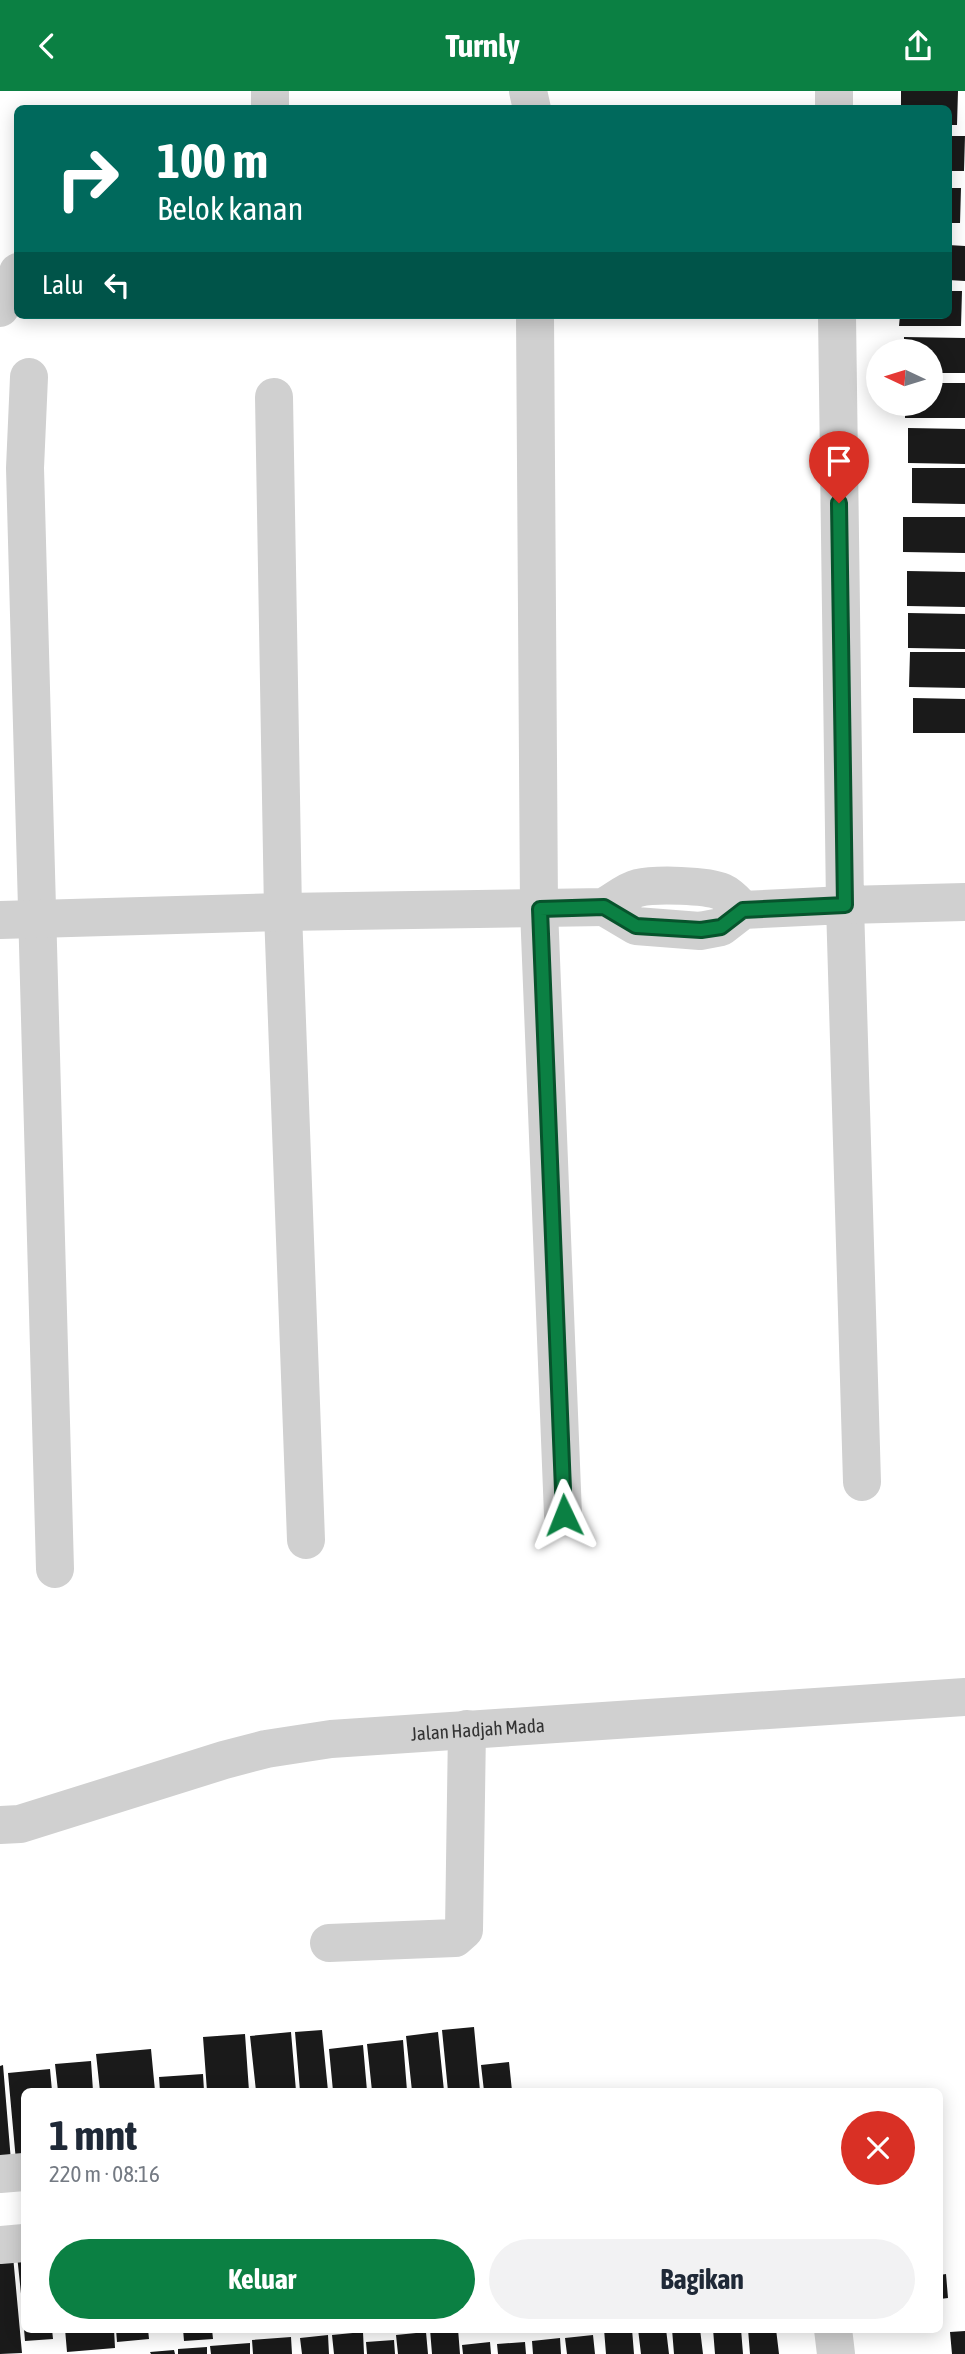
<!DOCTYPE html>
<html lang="id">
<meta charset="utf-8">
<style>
:root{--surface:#fff;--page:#f2f2f3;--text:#1f2937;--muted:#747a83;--accent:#0b8043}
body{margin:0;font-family:"Asap Condensed",sans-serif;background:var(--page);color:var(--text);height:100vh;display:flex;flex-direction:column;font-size:26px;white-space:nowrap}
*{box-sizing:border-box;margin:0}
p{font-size:23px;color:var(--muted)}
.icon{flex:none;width:38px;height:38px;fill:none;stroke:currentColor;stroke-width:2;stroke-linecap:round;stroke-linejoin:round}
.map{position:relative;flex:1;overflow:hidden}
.sheet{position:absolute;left:21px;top:1997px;width:922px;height:245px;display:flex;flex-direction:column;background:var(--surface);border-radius:10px;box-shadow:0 4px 18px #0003}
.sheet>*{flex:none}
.hud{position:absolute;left:14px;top:14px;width:938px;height:214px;border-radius:10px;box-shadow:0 4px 18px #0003;background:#00695c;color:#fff;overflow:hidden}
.needle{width:46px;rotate:274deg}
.fabs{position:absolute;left:866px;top:248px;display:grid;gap:14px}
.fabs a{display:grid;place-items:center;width:77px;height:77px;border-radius:50%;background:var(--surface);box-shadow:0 4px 18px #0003;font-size:35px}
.pin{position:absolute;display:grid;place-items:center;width:60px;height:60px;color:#fff;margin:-72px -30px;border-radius:50% 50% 50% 0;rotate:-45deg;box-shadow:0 0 7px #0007}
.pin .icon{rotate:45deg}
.me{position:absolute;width:77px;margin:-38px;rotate:358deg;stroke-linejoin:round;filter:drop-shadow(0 0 5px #0008)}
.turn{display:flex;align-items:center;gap:24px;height:147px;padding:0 28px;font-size:32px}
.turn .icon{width:91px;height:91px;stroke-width:2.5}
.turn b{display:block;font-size:49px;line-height:60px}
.then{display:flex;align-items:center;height:66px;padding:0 28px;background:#0003;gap:14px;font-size:26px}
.round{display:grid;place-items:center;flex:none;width:74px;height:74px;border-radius:37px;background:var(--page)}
.headline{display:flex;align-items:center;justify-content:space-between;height:119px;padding:0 28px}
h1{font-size:42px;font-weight:700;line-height:52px}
.action{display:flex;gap:14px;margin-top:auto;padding:14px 28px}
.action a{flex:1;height:80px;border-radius:42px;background:var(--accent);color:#fff;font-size:28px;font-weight:700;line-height:80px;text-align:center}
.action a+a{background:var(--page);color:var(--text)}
header{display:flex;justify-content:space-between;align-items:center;height:91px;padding:0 28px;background:var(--accent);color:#fff;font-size:32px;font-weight:700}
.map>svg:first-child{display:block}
.building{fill:#1a1a1a}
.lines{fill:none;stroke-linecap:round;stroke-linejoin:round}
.minor{stroke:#d0d0d0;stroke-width:38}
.tertiary{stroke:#d0d0d0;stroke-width:38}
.route-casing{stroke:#07532c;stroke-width:18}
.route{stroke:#0b8043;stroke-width:12}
.labels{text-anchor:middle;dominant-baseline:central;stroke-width:7;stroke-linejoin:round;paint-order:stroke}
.street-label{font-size:19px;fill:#333;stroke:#fff}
</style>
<header><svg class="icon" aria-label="back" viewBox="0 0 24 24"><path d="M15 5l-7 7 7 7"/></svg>Turnly<svg class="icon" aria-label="share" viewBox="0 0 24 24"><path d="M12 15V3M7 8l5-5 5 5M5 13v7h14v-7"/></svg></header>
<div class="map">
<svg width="965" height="2263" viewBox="0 0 965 2263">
<rect width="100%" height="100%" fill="#fff"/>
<path class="building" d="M901,0H958L957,34H948V18H901Z
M948,45H965L964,80H948Z
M948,97H961L960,132H948Z
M948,154L965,155V190L948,189Z
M948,200H962L961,235H899L900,224H948Z
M904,246L965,247V282H931V261H904Z
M931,292H965V327H905V313H931Z
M908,337L965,338V373L908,372Z
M912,377H965V413L912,412Z
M903,426H965V462L903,461Z
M907,480L965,481V516L907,515Z
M908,522L965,523V558L908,557Z
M910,561H965V597L909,596Z
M913,607L965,608V642H913Z
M474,1936L480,2000H448L442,1939Z
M322,1939L328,2000H300L295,1941Z
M291,1941L296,2000H256L250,1945Z
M438,1941L444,2000H412L406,1945Z
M245,1943L249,2000H207L203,1946Z
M403,1949L407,2000H372L367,1953Z
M363,1954L367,2000H333L329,1958Z
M151,1958L155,2000H100L96,1963Z
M91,1970L93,2000H58L55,1973Z
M509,1971L512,2000H484L481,1974Z
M3,1974L11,2070L0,2071V1975Z
M50,1978L52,2000H24V2069L16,2070L8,1982Z
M203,1983L204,2000H160L159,1986Z
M17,2164H24V2222H23Z
M13,2165L22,2262L0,2263V2167Z
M946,2183L948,2207L940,2208V2184Z
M24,2238H52L53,2248L25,2250Z
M65,2238H114L115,2257L67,2261Z
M116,2238H148L149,2248L117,2251Z
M183,2238H212L213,2248L184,2250Z
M430,2238H458L460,2263H432Z
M604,2238H632L634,2263H606Z
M638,2238H666L669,2263H641Z
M672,2238H700L703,2263H674Z
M713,2238H741L743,2263H715Z
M748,2238H776L779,2263H750Z
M965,2240V2263H952L950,2241Z
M363,2241L364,2263H334L332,2244Z
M426,2241L428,2263H398L396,2244Z
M328,2244L329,2263H302L300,2247Z
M593,2244L595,2263H567L565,2247Z
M291,2246L292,2263H253L252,2249Z
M560,2247L561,2263H533L532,2250Z
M394,2249L395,2263H367L366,2251Z
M490,2251L491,2263H463L462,2254Z
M525,2251L526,2263H498L497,2253Z
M250,2252V2263H211L210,2255Z
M207,2256V2263H178V2258Z
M174,2259L175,2263H151L150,2261Z"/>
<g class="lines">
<g class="minor">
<path d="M270,0V18"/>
<path d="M528,0L532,18"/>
<path d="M0,217L14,195L18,181"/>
<path d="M535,224L539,818L563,1424"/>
<path d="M29,286L25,377L55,1478"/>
<path d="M274,306L283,821L306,1449"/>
<path d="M604,816L636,835L700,840L721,836L743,819L845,814L862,1391"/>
<path d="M0,829L283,821L604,816C615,810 626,800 638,797C655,793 707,794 722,801C731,805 737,813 743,819"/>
<path id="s1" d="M0,1734L20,1733L224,1669L266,1658L331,1648L965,1606"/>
<path d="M329,1852L455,1847L464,1839L467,1638"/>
<path d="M0,2083L24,2081"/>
<path d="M0,2154L24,2152"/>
<path d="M833,2238L836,2263"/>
</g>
<path class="tertiary" d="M834,0V18
M837,224L845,814L965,811"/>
</g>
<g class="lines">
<defs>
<path id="route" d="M564,1424L540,818L604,816L636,835L701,839L721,836L743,819L845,814L839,412"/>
</defs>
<use href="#route" class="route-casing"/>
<use href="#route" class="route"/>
</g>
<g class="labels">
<g class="street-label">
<text stroke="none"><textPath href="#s1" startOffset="490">Jalan Hadjah Mada</textPath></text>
</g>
</g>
</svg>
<div class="fabs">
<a><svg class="needle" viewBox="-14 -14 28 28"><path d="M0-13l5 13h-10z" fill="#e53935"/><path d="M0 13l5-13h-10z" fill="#747a83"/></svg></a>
</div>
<div class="pin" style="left:839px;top:412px;background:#d93025"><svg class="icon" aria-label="arrive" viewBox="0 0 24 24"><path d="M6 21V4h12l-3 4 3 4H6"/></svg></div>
<svg class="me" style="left:564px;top:1424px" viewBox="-20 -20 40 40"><path d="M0-17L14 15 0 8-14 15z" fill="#0b8043" stroke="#fff" stroke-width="4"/></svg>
<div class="hud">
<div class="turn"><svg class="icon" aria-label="right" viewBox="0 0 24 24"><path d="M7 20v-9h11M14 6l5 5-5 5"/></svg><div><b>100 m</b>Belok kanan</div></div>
<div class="then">Lalu<svg class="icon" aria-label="left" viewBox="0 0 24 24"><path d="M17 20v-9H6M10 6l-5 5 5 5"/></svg></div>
</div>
<section class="sheet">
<div class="headline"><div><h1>1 mnt</h1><p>220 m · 08:16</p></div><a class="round" style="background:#d93025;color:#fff"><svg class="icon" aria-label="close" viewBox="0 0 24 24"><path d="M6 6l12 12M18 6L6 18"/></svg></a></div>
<div class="action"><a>Keluar</a><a>Bagikan</a></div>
</section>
</div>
